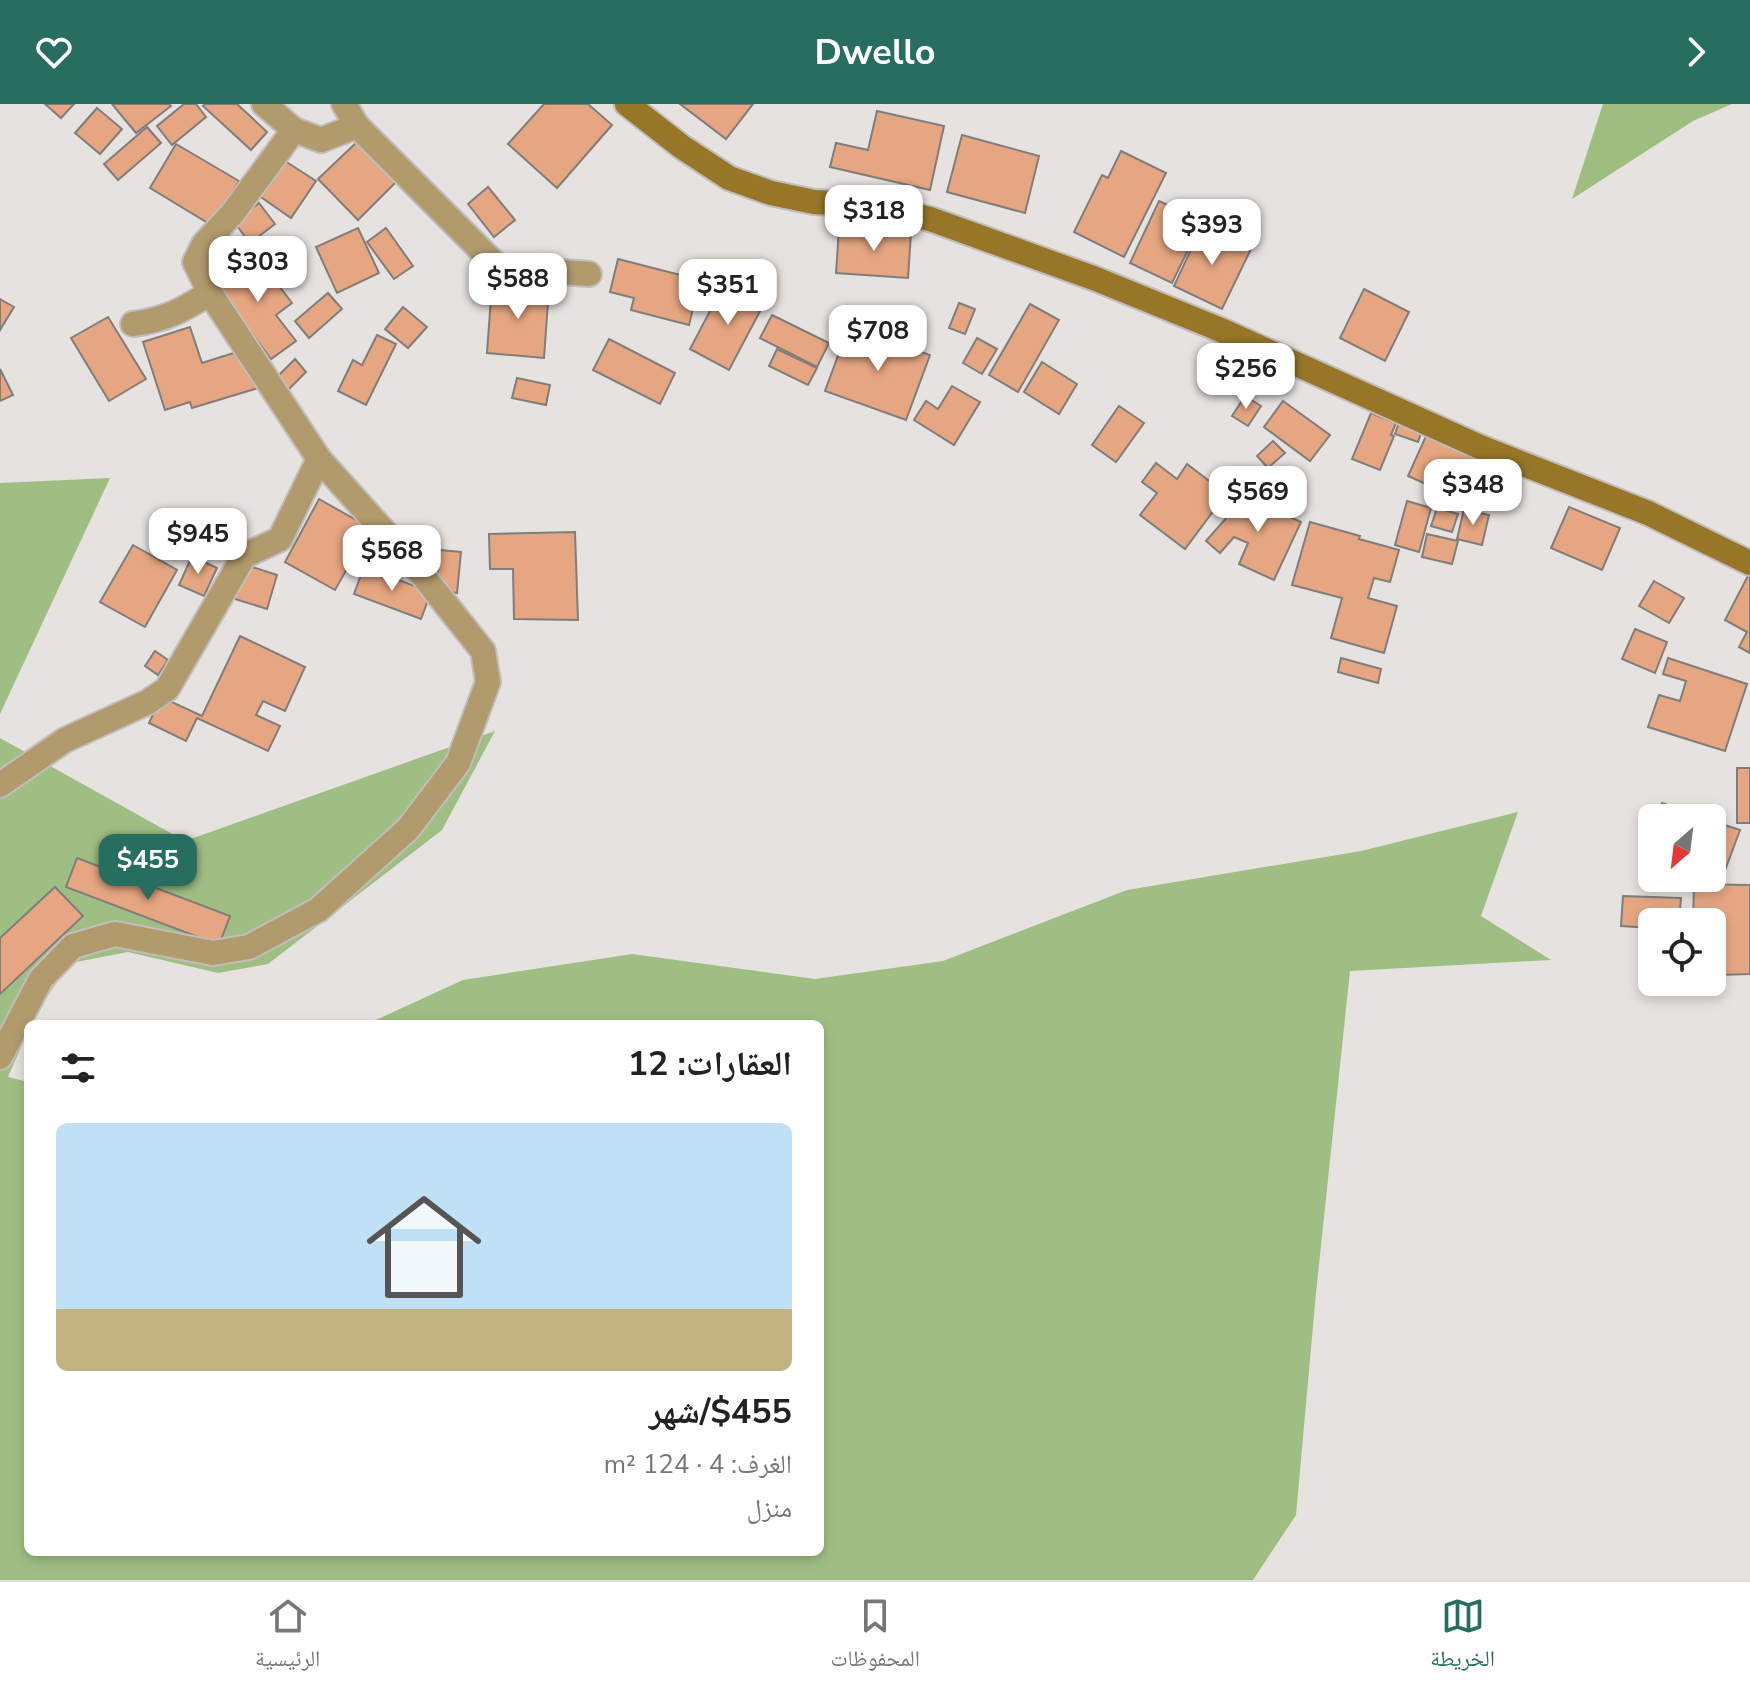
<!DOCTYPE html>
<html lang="ar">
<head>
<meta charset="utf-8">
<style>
  body { margin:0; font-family:"Nunito Sans","Noto Naskh Arabic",sans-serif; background:#f6f6f6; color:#222; direction:rtl; height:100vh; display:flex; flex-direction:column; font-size:30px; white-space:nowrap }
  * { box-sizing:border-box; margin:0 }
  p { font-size:26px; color:#767676 }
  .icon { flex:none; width:44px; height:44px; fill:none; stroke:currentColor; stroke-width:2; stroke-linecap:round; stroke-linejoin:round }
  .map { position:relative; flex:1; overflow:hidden; direction:ltr }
  .panel { position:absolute; left:24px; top:916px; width:800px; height:536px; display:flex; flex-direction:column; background:#fff; border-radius:12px; box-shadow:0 4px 12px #0003; direction:rtl }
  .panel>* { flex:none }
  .needle { width:52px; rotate:208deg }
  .tools { position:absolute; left:1638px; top:700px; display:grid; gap:16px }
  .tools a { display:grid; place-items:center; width:88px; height:88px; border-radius:12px; background:#fff; box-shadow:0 4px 12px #0003; font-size:40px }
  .price { position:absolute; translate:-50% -68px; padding:0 18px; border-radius:16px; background:#fff; color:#222; font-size:26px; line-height:52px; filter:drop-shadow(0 2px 4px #0008) }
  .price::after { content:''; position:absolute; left:50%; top:48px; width:24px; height:18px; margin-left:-12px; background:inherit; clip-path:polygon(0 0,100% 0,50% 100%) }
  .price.selected { background:#276d60; color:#fff }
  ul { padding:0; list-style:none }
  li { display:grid; align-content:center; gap:16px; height:424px; padding:0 32px }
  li+li { border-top:2px solid #e0e0e0 }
  li span { display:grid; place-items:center; height:248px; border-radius:12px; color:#555 }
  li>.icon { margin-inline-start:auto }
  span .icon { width:144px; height:144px; fill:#fffc; stroke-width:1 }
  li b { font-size:34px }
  h2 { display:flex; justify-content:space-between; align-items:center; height:96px; padding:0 32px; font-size:34px }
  header { display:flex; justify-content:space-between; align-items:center; height:104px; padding:0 32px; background:#276d60; color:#fff; font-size:36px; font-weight:700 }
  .tab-bar { display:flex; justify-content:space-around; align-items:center; height:112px; border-top:2px solid #e0e0e0; background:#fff; font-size:22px; color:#767676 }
  .tab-bar a { display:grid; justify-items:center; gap:4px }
  .tab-bar .selected { color:#276d60 }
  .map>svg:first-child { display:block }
  .green { fill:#9fbe84 }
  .forest { fill:#9ebe80 }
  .building { fill:#e6a681; stroke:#807d7b; stroke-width:2 }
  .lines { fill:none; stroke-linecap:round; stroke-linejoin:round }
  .street-casing { stroke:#c1bdbc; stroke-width:28 }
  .secondary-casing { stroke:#c1bdbc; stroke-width:28 }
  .street { stroke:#b19a6c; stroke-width:24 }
  .secondary { stroke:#977628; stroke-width:24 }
</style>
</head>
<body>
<header><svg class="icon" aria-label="forward" viewBox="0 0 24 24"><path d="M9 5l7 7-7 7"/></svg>Dwello<svg class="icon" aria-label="heart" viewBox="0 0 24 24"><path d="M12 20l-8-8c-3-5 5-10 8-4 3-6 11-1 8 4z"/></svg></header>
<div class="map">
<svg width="1750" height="1476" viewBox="0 0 1750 1476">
  <rect width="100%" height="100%" fill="#e6e2e0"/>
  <g class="green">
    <path d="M110 374 0 610V379Z"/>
    <path d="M495 627 442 726 268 860 218 869 128 848 71 859 39 903 31 920H28V927L8 973 28 978V1448H820V920H367L463 876 632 850 815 875 943 857 1127 786 1361 747 1518 708 1481 812 1551 856 1350 867 1316 1189 1296 1411 1253 1476H0V634L185 737Z"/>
  </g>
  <path class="forest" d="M1603 0H1732L1693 17 1572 95Z"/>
  <g class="building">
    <path d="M45 0H74L61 14Z"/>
    <path d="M112 0H169L171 2 136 29Z"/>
    <path d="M184 0H196L206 13 172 41 157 22Z"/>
    <path d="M205 0H237L267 28 251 46 203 2Z"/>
    <path d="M544 0H588L612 21 557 84 508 40Z"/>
    <path d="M680 0H753L726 35Z"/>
    <path d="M97 4 122 25 100 50 75 29Z"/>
    <path d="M877 7 944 22 930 86 830 63 836 39 868 46Z"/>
    <path d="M147 23 161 39 118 76 104 60Z"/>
    <path d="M962 31 1039 52 1025 109 947 88Z"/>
    <path d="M358 37 397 77 358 116 318 75Z"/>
    <path d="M176 40 239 77 213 122 150 84Z"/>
    <path d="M1121 47 1166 69 1124 153 1074 128 1102 71 1108 74Z"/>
    <path d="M282 55 316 77 291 114 258 91Z"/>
    <path d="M488 83 515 116 494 133 468 100Z"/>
    <path d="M1159 97 1202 117 1172 179 1130 159Z"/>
    <path d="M259 99 275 120 250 139 234 118Z"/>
    <path d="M1202 122 1251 145 1222 205 1174 182Z"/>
    <path d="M358 124 379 169 337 189 316 143Z"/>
    <path d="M386 124 413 162 394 175 367 138Z"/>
    <path d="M839 124 911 129 908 174 836 169Z"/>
    <path d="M254 149 292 199 276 211 296 237 271 255 214 179Z"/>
    <path d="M618 155 700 176 689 221 631 206 634 194 610 188Z"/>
    <path d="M492 180 549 184 544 254 487 249Z"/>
    <path d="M754 182 769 190 729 266 690 245 721 186 745 199Z"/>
    <path d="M1364 185 1409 208 1385 257 1340 234Z"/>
    <path d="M328 189 342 205 309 234 295 217Z"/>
    <path d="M0 195 14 203 0 226Z"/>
    <path d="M959 199 975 205 965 230 949 224Z"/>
    <path d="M1030 200 1059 216 1018 288 989 271Z"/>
    <path d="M403 203 427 223 408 244 385 225Z"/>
    <path d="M772 211 829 239 817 263 760 234Z"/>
    <path d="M108 213 146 275 109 297 71 234Z"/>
    <path d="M849 222 930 251 906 316 825 287Z"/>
    <path d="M190 223 202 259 246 245 258 284 192 304 190 298 165 306 143 238Z"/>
    <path d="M377 231 396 240 366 301 338 287 353 256 362 261Z"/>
    <path d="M977 234 997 245 982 270 963 259Z"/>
    <path d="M609 235 675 269 660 300 593 266Z"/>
    <path d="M777 245 817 264 808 281 769 262Z"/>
    <path d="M295 255 306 268 287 287 275 275Z"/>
    <path d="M1042 258 1077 280 1059 310 1024 288Z"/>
    <path d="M0 265 13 291 0 297Z"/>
    <path d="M517 274 550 281 546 301 512 294Z"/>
    <path d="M952 282 980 298 954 341 914 316 926 297 938 305Z"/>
    <path d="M1245 292 1261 302 1248 322 1232 312Z"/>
    <path d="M1283 297 1330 331 1310 357 1264 323Z"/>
    <path d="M1119 302 1144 319 1116 358 1092 341Z"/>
    <path d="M1371 309 1396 319 1391 331 1394 332 1380 366 1352 355Z"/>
    <path d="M1401 313 1424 321 1418 338 1395 330Z"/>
    <path d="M1426 332 1474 354 1466 371 1448 362 1437 385 1408 372Z"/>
    <path d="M1273 337 1285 349 1268 364 1257 352Z"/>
    <path d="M1156 359 1177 375 1187 360 1226 390 1185 445 1140 411 1157 389 1142 378Z"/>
    <path d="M1251 386 1256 388 1279 408 1301 418 1274 476 1239 460 1248 439 1234 433 1220 449 1206 437Z"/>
    <path d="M319 395 370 424 335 486 285 458Z"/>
    <path d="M1407 397 1431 404 1419 448 1395 441Z"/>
    <path d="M1569 403 1620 424 1602 466 1551 444Z"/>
    <path d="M1437 404 1458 410 1452 428 1431 422Z"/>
    <path d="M1464 405 1489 411 1482 441 1457 435Z"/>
    <path d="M1310 418 1360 432 1359 435 1399 446 1390 478 1374 474 1368 494 1397 502 1384 549 1331 534 1342 494 1292 481Z"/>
    <path d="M575 428 578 516 514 515 513 465H490L489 430Z"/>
    <path d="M1427 430 1458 437 1452 460 1422 453Z"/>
    <path d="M133 441 177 466 145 523 100 498Z"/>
    <path d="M440 446 461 448 457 489 436 486Z"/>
    <path d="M192 452 217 464 204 492 179 481Z"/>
    <path d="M243 460 277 471 267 505 232 494Z"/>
    <path d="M364 463 431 488 421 515 354 490Z"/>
    <path d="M1750 468V549L1739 543 1747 528 1725 516Z"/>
    <path d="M1654 477 1684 494 1669 519 1639 502Z"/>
    <path d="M1635 525 1667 538 1655 569 1622 555Z"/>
    <path d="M240 532 305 563 285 607 263 597 256 611 280 622 268 647 197 614 186 637 149 619 161 593 202 612Z"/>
    <path d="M155 547 168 556 158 571 145 562Z"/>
    <path d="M1341 554 1381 565 1378 579 1338 568Z"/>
    <path d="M1668 554 1747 580 1725 647 1648 623 1659 591 1680 597 1686 577 1663 570Z"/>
    <rect x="1737" y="664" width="13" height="55"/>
    <path d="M1662 699 1705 714H1657Z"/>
    <path d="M1712 717 1740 726 1724 769 1712 765Z"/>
    <path d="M77 754 230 812 219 841 66 783Z"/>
    <path d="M1694 780 1750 781V870L1720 871 1724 840 1712 838V818H1693Z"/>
    <path d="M55 783 83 812 0 890V834Z"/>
    <path d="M1623 792 1681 794 1679 818H1652V824L1621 822Z"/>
  </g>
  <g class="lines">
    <g class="street-casing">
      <g id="street">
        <path d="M264 0 294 26 321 36 357 22 344 0"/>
        <path d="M357 22 498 163 589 170"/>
        <path d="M133 220C165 216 183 206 210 189L195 158 204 140 232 110 294 26"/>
        <path d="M0 681 65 636 148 598 167 585 244 452 280 435 319 355"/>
        <path d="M0 953 41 875 73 842 115 830 213 849 249 843 318 806 408 725 458 659 488 578 483 547 416 463 319 355 210 189"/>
      </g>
    </g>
    <g class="secondary-casing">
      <path id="secondary" d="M627 0 682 43 729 74 771 89 814 98 871 101 930 115 1096 175 1221 226 1480 343 1648 409 1750 459"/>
    </g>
    <use href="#street" class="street"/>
    <use href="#secondary" class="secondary"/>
  </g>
</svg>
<div class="tools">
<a><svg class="needle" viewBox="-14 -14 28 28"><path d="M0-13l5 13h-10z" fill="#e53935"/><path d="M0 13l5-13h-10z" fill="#767676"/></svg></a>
<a><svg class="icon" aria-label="locate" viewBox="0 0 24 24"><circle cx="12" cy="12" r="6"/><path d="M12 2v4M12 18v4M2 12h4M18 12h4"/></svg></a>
</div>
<b class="price" style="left:874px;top:149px">$318</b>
<b class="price" style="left:1212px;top:163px">$393</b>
<b class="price" style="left:258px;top:200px">$303</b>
<b class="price" style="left:518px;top:217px">$588</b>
<b class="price" style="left:728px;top:223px">$351</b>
<b class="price" style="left:878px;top:269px">$708</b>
<b class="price" style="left:1246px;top:307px">$256</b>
<b class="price" style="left:1473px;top:423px">$348</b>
<b class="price" style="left:1258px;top:430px">$569</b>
<b class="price" style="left:198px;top:472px">$945</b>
<b class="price" style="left:392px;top:489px">$568</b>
<b class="price selected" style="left:148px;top:798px">$455</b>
<section class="panel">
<h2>العقارات: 12<svg class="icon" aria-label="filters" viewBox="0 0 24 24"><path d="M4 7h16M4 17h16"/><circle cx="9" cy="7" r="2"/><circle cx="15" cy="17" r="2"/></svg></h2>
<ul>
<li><span style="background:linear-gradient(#bfe0f5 75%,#c2b280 0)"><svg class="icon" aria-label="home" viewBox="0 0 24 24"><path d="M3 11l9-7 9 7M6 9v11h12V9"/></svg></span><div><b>$455/شهر</b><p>الغرف: 4 · 124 m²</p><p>منزل</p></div></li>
</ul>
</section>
</div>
<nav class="tab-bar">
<a class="selected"><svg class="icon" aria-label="map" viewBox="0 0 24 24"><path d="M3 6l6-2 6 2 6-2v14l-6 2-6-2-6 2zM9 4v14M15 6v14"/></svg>الخريطة</a>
<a><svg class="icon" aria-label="saved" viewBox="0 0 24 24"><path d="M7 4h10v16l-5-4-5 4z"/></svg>المحفوظات</a>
<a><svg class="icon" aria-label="home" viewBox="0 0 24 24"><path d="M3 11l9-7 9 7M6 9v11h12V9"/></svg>الرئيسية</a>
</nav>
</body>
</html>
